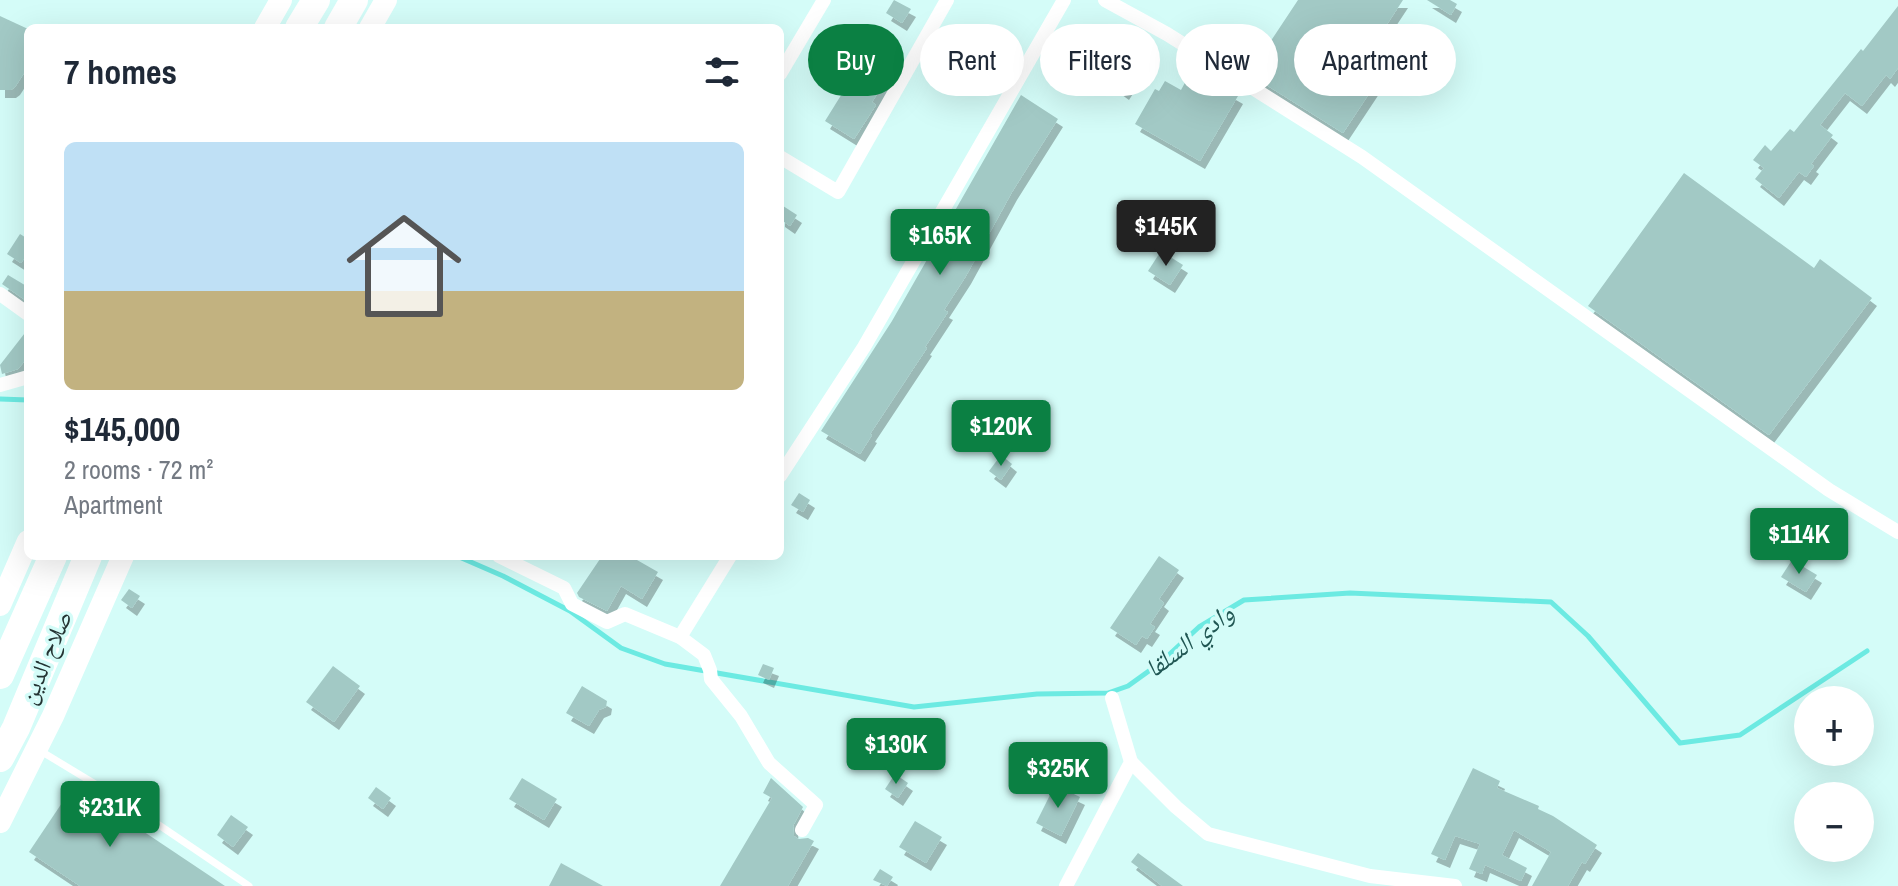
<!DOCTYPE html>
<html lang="en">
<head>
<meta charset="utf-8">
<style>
  body { margin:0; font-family:"Archivo Narrow","Noto Naskh Arabic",sans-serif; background:#f2f2f3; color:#1f2937; height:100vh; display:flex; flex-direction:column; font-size:30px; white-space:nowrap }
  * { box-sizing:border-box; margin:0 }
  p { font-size:26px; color:#747a83 }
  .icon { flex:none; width:44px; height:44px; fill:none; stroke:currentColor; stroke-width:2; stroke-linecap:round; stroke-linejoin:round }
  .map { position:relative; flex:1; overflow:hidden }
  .sheet { position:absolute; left:24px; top:24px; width:760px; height:536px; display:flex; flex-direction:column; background:#fff; border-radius:12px; box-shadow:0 8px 32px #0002 }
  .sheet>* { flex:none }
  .banner { position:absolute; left:808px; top:24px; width:760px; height:72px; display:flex; gap:16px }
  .controls { position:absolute; left:1794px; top:686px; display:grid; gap:16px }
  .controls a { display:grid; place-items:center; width:80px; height:80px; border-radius:50%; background:#fff; box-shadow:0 8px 32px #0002; font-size:40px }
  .price { position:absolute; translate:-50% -68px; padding:0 18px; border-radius:8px; background:#0b8043; color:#fff; font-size:26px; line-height:52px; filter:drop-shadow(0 2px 4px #0008) }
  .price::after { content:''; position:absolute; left:50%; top:48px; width:24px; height:18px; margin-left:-12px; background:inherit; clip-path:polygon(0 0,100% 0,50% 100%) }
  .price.active { background:#222; color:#fff }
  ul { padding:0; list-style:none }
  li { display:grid; align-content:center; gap:16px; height:424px; padding:0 40px }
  li span { display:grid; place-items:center; height:248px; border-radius:12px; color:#555 }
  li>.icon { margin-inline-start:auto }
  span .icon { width:144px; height:144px; fill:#fffc; stroke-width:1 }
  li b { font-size:34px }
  h2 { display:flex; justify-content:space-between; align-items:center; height:96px; padding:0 40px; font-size:34px }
  .pill { padding:0 28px; border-radius:36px; background:#fff; box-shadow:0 8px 32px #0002; font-size:28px; line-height:72px }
  .pill.active { background:#0b8043; color:#fff }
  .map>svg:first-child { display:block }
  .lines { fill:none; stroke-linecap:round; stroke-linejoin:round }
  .stream { stroke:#6ceae2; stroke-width:5 }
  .building { fill:#a2c9c5; filter:url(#shadow) }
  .lane { stroke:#fff; stroke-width:7 }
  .street { stroke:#fff; stroke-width:14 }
  .secondary { stroke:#fff; stroke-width:22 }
  .highway { stroke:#fff; stroke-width:28 }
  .labels { text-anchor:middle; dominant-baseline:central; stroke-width:7; stroke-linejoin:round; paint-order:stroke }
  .street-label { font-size:24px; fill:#233332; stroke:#d4fcf8 }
  .water-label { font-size:26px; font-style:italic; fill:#205653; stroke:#d4fcf8 }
</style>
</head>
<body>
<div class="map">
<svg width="1898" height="886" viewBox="0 0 1898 886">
  <defs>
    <filter id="shadow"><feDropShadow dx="5" dy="8" stdDeviation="0" flood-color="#0004"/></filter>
  </defs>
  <rect width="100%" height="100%" fill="#d4fcf8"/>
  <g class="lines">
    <g class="stream">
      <path d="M0 399 28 400"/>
      <path d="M457 556 503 576 570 611 621 648 665 664 914 707 1037 694 1108 693 1128 686 1160 663 1199 627 1244 600 1350 593 1551 602 1588 636 1680 743 1740 735 1867 651"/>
    </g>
  </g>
  <g class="building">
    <path d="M894 0 911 9 902 23 886 13Z"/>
    <path d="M1298 0H1403L1368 53 1388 65 1343 133 1249 74Z"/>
    <path d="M1427 0H1450L1457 4 1451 15Z"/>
    <path d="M1898 6V68L1890 79 1886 75 1862 106 1845 93 1820 125 1833 135 1811 164 1814 166 1806 177 1799 172 1779 198 1755 179 1764 168 1753 160 1765 145 1771 151 1790 129 1794 132 1861 49 1863 51Z"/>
    <path d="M0 16 28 29V67L15 87 11 90H0Z"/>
    <path d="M863 60 888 77 872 102 876 105 854 139 825 121Z"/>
    <path d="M1192 70 1238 96 1200 161 1135 124 1155 89 1159 91 1165 81 1181 90Z"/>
    <path d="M1121 74 1131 81 1124 92 1113 84Z"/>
    <path d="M1021 95 1058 119 1012 192 966 276 944 310 948 312 925 347 927 348 870 434 872 435 860 454 821 431 892 321Z"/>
    <path d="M1684 173 1814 268 1820 259 1872 298 1769 435 1588 306Z"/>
    <path d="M780 204 797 215 790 226 780 219Z"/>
    <path d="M20 234 28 239V253L21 263 7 254Z"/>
    <path d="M1161 251 1183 265 1170 285 1148 271Z"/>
    <path d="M8 275 28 287V302L2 284Z"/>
    <path d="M28 329V357L18 369 2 374 0 365Z"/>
    <path d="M1001 455 1012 464 1001 480 989 471Z"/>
    <path d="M799 493 810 500 803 512 791 505Z"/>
    <path d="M602 556H630L658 572 642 599 621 586 607 611 579 597 577 593Z"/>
    <path d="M1159 556 1179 570 1159 599 1164 603 1150 624 1155 627 1147 639 1142 636 1136 645 1110 628Z"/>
    <path d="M1792 560 1817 575 1806 592 1781 577Z"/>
    <path d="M129 589 140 596 132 608 121 600Z"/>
    <path d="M763 664 774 668 769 680 758 675Z"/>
    <path d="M333 666 360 686 334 722 306 702Z"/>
    <path d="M582 686 607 701 606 707 599 710 589 726 566 713Z"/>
    <path d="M1473 768 1500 781 1497 788 1539 806 1538 809 1553 816 1597 845 1585 864 1582 862 1568 886H1532L1551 852 1514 830 1502 855 1527 868 1521 881 1485 865 1482 874 1469 869 1480 844 1455 836 1445 860 1431 854Z"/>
    <path d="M895 774 908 783 898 798 885 789Z"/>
    <path d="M522 778 557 799 544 820 509 799Z"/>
    <path d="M771 778 803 807 793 826 794 836 798 839 808 838 814 841 788 886H720L772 798 763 793Z"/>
    <path d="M74 785 225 886H80L29 852Z"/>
    <path d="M1055 785 1080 797 1061 836 1036 823Z"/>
    <path d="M376 787 391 798 383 809 368 798Z"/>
    <path d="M231 815 248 827 233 847 217 835Z"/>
    <path d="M915 821 942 837 926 863 899 847Z"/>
    <path d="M1138 853 1183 886H1162L1152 878 1131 862Z"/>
    <path d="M561 863 603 886H549Z"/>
    <path d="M880 869 893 877 887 886 873 880Z"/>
  </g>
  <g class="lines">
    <path class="lane" d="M39 750 125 802 249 886"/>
    <g class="street">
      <path d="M1105 0 1167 34 1362 157 1829 490 1898 532"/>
      <path d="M780 74 824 0"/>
      <path d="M780 157 838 192 947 0"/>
      <path d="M0 294 28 314"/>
      <path d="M0 385 28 377"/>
      <path d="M780 476 864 347 1064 0"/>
      <path d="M499 556 564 588 572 604 607 622 625 614 680 637 704 655 710 670 711 679 741 716 769 763 816 805 802 830"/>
      <path d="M680 637 730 556"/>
      <path d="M1131 762 1176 807 1208 834 1370 876 1455 886"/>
      <path d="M1066 886 1131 762 1112 698"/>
    </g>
    <g class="secondary">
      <path d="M265 28 281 0"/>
      <path d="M370 28 386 0"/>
      <path d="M0 605 28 541"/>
      <path d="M0 822 53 716 123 556"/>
    </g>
    <g class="highway">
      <path d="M299 28 316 0"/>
      <path d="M338 28 354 0"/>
      <path d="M0 675 53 556"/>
      <path d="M0 758 16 728 88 556"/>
    </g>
  </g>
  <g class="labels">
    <g class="street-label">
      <text transform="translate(45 657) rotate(-67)">صلاح الدين</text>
    </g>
    <g class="water-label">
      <text transform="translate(1189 640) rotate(-37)">وادي السلقا</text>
    </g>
  </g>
</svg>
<div class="controls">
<a>+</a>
<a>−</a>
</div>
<b class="price active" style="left:1166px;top:268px">$145K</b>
<b class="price" style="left:940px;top:277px">$165K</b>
<b class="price" style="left:1001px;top:468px">$120K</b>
<b class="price" style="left:1799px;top:576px">$114K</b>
<b class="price" style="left:896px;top:786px">$130K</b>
<b class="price" style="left:1058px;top:810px">$325K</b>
<b class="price" style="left:110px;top:849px">$231K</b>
<div class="banner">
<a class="pill active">Buy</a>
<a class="pill">Rent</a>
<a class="pill">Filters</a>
<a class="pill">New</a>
<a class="pill">Apartment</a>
</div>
<section class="sheet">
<h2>7 homes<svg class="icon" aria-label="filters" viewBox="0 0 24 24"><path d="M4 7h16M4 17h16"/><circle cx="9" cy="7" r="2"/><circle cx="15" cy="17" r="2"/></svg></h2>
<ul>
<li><span style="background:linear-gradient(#bfe0f5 60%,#c2b280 0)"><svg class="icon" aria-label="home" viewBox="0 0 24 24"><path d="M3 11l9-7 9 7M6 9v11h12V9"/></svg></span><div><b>$145,000</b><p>2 rooms · 72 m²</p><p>Apartment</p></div></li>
</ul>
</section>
</div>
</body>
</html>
